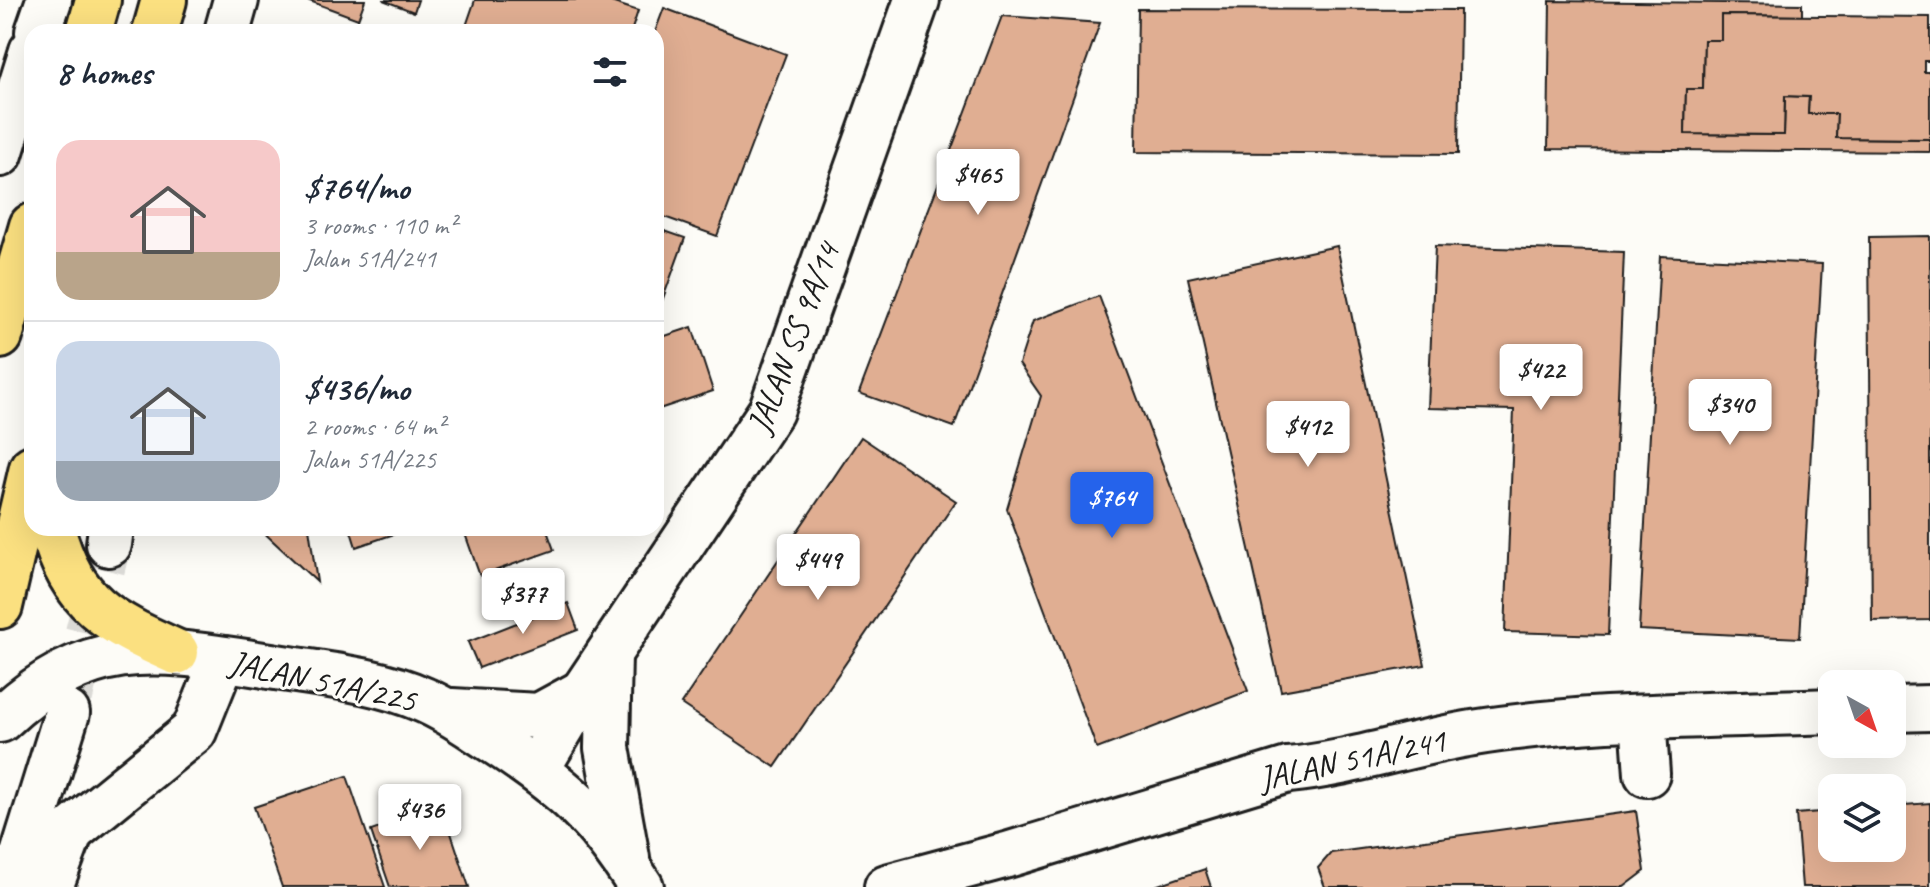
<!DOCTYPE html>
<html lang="en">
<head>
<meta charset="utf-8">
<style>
  body { margin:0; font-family:Caveat,sans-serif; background:#f6f6f7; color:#1f2937; height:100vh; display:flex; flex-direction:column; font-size:30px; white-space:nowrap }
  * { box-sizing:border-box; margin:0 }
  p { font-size:26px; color:#747a83 }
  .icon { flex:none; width:44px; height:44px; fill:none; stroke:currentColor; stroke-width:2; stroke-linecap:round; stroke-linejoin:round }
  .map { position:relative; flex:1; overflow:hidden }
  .side { position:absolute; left:24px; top:24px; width:640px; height:512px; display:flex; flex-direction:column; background:#fff; border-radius:24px; box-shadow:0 8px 32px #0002 }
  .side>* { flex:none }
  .needle { width:52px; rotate:140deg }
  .buttons { position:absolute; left:1818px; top:670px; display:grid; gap:16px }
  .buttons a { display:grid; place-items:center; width:88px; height:88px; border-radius:16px; background:#fff; box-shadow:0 8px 32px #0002; font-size:40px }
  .price { position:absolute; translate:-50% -68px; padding:0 18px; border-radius:8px; background:#fff; color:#222; font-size:26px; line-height:52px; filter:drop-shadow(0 2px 4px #0008) }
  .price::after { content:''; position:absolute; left:50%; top:48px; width:24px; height:18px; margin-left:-12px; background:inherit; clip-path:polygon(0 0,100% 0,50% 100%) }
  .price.active { background:#2563eb; color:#fff }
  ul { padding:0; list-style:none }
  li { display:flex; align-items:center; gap:24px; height:200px; padding:0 32px }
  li+li { border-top:2px solid #e0e1e3 }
  li span { display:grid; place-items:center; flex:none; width:224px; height:160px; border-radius:24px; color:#555 }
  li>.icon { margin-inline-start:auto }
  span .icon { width:96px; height:96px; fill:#fffc; stroke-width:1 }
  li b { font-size:34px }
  h2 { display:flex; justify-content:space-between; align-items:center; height:96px; padding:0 32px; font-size:34px }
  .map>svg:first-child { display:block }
  .building { fill:#e0ae92; stroke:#1c1c1c; stroke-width:2 }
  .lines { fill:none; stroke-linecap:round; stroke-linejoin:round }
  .minor-tunnel { stroke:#dbdad6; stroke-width:44; stroke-dasharray:44 22; stroke-linecap:butt }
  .minor-casing { stroke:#1c1c1c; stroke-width:50 }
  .highway-casing { stroke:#1c1c1c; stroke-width:50 }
  .minor { stroke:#fdfcf7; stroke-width:44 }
  .highway { stroke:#fbe080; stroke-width:44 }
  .labels { text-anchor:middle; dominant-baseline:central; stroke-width:6; stroke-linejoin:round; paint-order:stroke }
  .street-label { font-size:34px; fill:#1c1c1c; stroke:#fdfcf7 }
</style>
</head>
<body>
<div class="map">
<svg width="1930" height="887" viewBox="0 0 1930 887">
  <rect width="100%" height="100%" fill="#fdfcf7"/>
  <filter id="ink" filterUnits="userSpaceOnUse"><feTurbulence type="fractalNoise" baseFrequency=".0125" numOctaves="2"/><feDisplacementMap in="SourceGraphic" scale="16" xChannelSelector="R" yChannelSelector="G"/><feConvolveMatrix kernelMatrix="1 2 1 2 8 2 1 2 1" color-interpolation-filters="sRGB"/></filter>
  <g filter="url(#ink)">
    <g class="building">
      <path d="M307 0H365L358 19Z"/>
      <path d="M383 0H418L414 12Z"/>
      <path d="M475 0H605L638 11 631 32H464Z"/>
      <path d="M1550 1 1802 4V16L1721 15V40H1704L1703 89H1686L1685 134 1784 135 1785 96 1809 97 1808 114H1837L1836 138 1930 139V152L1548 149Z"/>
      <path d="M664 8 786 54 717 236 656 214 655 32Z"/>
      <path d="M1138 9 1460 10 1458 154 1136 152Z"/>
      <path d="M1721 15 1930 17V61H1924V72H1930V139L1836 138 1837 114H1808L1809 97 1785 96 1784 135 1685 134 1686 89H1703L1704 40H1721Z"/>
      <path d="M1002 16 1100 23 954 427 859 393Z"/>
      <path d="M656 228 685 238 658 312 656 311Z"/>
      <path d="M1930 236V620L1872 621 1869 237Z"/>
      <path d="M1337 246 1425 665 1281 691 1188 278Z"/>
      <path d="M1435 246 1624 252 1608 635 1505 632 1514 410 1428 408Z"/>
      <path d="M1660 256 1822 264 1800 638 1639 630Z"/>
      <path d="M1099 296 1248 691 1097 749 1007 509 1041 396 1019 364 1033 321Z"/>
      <path d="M692 327 713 391 656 410V339Z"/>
      <path d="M861 437 956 501 775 767 681 704Z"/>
      <path d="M259 528H309L317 582Z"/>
      <path d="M350 528H412L356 547Z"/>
      <path d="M463 528H546L554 550 480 576Z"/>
      <path d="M568 603 578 630 479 668 468 642Z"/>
      <path d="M347 776 385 887H282L254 807Z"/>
      <path d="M1930 803V887H1802L1796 814 1832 811V848H1892V806Z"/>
      <path d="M442 806 469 887H390L371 831Z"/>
      <path d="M1636 811 1645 871 1624 887H1325L1318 868 1331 853Z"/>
      <path d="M1205 869 1211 887H1152Z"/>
    </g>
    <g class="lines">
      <path class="minor-tunnel" d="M71 697 109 544"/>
      <g class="minor-casing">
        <g id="minor">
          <path d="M38 32 49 0"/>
          <path d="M227 32 236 0"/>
          <path d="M0 154 32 51"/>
          <path d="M109 544 111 528"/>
          <path d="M609 654 607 748 627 858"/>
          <path d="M1892 709 1930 708"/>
          <path d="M452 711 539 716 583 692"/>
          <path d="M1643 718 1647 774"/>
          <path d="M0 720C89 636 151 647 264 665 317 674 375 678 424 700 448 710 470 726 492 740 564 787 595 814 641 887"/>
          <path d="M537 769 583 692 771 411 917 0"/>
          <path d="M13 887 67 713"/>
          <path d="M50 887 71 831 194 731 223 659"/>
          <path d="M887 887 1007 855 1288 770C1351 764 1411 743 1473 733 1591 714 1713 716 1832 711"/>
        </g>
      </g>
      <g class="highway-casing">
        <g id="highway">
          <path d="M89 32 98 0"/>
          <path d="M155 32 164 0"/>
          <path d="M0 336 32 226"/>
          <path d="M52 528C72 604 109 622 176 652"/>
          <path d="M0 606 32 468"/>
        </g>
      </g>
      <use href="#minor" class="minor"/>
      <use href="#highway" class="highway"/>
    </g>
  </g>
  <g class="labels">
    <g class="street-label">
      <text transform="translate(793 338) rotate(-69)">JALAN SS 9A/14</text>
      <text transform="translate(323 681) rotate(12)">JALAN 51A/225</text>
      <text transform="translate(1352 759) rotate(-12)">JALAN 51A/241</text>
    </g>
  </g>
</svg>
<div class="buttons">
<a><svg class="needle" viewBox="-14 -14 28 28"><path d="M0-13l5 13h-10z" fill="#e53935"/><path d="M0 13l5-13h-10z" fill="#747a83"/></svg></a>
<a><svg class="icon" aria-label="layers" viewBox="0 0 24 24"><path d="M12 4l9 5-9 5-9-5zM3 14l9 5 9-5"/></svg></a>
</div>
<b class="price" style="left:978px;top:217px">$465</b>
<b class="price" style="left:1541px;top:412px">$422</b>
<b class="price" style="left:1730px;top:447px">$340</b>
<b class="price" style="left:1308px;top:469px">$412</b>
<b class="price active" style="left:1112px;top:540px">$764</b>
<b class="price" style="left:818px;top:602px">$449</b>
<b class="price" style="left:523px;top:636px">$377</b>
<b class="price" style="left:420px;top:852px">$436</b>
<section class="side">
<h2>8 homes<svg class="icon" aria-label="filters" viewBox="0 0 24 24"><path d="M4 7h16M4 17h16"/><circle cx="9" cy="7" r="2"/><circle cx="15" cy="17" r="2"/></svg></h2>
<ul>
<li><span style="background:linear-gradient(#f6c9c9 70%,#b9a48a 0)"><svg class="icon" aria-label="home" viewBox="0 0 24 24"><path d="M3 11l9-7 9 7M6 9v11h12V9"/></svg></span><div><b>$764/mo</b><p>3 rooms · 110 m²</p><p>Jalan 51A/241</p></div></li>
<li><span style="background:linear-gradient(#c9d6e8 75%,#9aa5b1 0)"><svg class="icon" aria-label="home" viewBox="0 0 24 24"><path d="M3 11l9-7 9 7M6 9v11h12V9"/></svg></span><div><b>$436/mo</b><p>2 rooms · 64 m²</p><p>Jalan 51A/225</p></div></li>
</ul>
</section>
</div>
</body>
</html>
